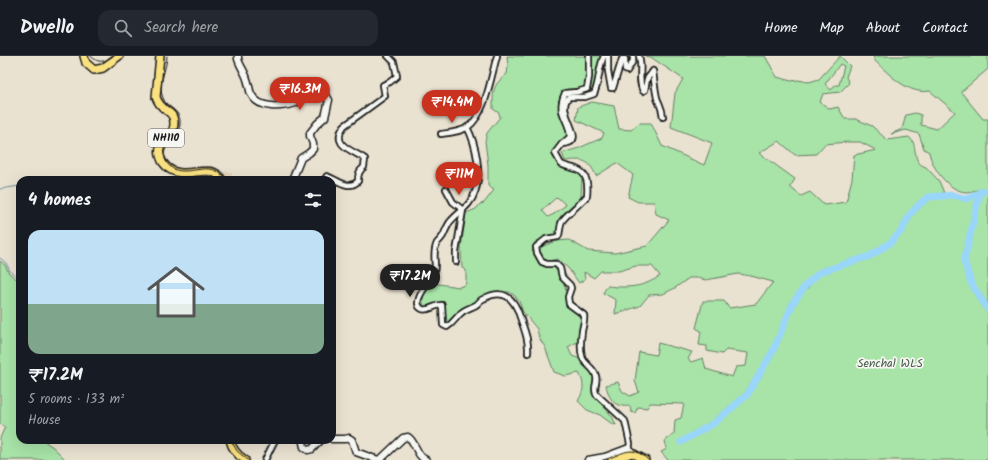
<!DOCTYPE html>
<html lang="en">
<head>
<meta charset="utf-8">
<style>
  body { margin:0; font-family:Kalam,sans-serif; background:#242831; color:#f1f3f6; height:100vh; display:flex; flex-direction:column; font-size:15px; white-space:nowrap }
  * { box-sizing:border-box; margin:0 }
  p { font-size:13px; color:#9ea1a6 }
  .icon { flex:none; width:22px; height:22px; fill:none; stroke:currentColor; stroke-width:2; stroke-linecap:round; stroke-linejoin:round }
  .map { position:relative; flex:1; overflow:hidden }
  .details { position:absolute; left:16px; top:120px; width:320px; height:268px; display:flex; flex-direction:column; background:#171b24; border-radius:12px; box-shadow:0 4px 16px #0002 }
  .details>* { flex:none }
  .price { position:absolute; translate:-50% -34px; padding:0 9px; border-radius:14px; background:#c8321e; color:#fff; font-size:13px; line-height:26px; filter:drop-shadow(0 1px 2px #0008) }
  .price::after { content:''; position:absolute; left:50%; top:24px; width:12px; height:9px; margin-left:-6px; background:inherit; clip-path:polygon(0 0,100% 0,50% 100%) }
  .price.on { background:#222; color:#fff }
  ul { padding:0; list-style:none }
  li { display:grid; align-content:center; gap:8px; height:212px; padding:0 12px }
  li span { display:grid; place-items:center; height:124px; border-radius:12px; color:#555 }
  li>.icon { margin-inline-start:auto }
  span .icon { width:72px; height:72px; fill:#fffc; stroke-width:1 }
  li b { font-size:17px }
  h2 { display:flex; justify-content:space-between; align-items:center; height:48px; padding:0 12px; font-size:17px }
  header { display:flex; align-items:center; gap:24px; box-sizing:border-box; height:56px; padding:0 20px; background:#171b24; border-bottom:1px solid #363941 }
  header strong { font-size:19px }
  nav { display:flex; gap:22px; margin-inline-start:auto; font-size:14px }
  .search { width:280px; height:36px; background:#242831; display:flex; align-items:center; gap:10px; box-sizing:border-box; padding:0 14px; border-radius:12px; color:#9ea1a6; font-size:15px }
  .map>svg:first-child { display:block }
  .built { fill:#e2d4ba }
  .green { fill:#a8e3a8; stroke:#628062; fill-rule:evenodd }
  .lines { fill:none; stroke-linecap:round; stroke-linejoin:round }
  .stream { stroke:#678ca1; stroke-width:1 }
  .river { stroke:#99d6fa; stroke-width:7 }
  .minor-casing { stroke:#1c1c1c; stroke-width:8 }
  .secondary-casing { stroke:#1c1c1c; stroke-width:9 }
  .trunk-casing { stroke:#1c1c1c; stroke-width:10 }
  .minor { stroke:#f6f6f2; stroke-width:4.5 }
  .secondary { stroke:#f6f6f2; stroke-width:6 }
  .trunk { stroke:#fae180; stroke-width:7 }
  .rail { stroke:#1c1c1c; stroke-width:1 }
  .labels { text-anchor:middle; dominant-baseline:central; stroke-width:3.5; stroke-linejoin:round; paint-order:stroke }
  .shield { fill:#f6f6f2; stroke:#5d5d5c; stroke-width:1 }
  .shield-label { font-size:11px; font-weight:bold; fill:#1c1c1c }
  .park-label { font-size:12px; fill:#465846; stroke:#f6f6f2 }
</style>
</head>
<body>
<header>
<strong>Dwello</strong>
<div class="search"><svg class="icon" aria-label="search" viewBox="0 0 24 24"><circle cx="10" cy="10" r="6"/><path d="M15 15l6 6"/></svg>Search here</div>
<nav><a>Home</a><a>Map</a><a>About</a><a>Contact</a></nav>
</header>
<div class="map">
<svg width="988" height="404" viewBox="0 0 988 404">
  <rect width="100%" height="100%" fill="#eae2d1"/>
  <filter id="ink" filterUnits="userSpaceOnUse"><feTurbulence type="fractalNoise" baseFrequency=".025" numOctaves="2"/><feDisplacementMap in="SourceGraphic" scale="8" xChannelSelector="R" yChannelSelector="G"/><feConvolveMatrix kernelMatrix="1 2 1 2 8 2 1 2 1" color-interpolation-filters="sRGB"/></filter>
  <g filter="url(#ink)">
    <path class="built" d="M224 116H232V124H225L223 118Z"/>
    <g class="green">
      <path d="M507 0H587L588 20 585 31 576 33H567C550 45 564 62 568 77 565 83 559 86 556 91 551 99 556 109 565 112 570 114 575 114 580 116L582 120 581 142 558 165 557 175 555 179H550L535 186 532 195C538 204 540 211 552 208 555 212 564 226 565 230 567 235 565 243 567 248 571 257 583 255 583 267 583 273 579 279 579 285L568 291 572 300 581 303 593 317 595 322 594 340 612 360 616 369 612 368 600 359 587 354 578 345C584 335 585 328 579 317L565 320 554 316 545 291 539 282 537 273 523 256 519 245 514 239 509 236H496L481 241 475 248 466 250 458 256 453 266 447 270 444 268 443 257 445 254V250L439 247 425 251C419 243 426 234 432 227L459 231 465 229 466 226V214L462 212 461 192 466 157 476 153 480 148 484 147 494 134 488 130V109L485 85 487 77 500 61 499 57 493 53C493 34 492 30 507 18L508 10ZM557 141 566 149 554 158 548 161 542 154Z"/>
      <path d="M590 0H602C601 3 599 6 598 9 598 19 599 33 589 39L566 42 570 82 562 55 566 38 587 34Z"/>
      <path d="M646 0H765L777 21 791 25 798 24 809 26 819 23 840 0 850 10 846 21 849 27 840 36 823 38 820 46 830 53 838 51 845 63H856L872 70 887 84 909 81C910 82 912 84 913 86 917 96 913 107 926 111L939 125 944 137 927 141 921 143 909 157 901 172 885 188 870 198 819 214 804 229 791 246 771 295 745 337 712 365 680 385 679 387 681 388 715 368 748 340 775 296 794 247 821 217 871 201 891 187 903 175 912 158 924 146 930 143 952 140 967 144 978 138 988 136V404H668L661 396 667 393 665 385 674 378 675 364 681 362 684 348 650 347 647 352 638 351 635 357 631 356 630 350C614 352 609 343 606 329L618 326 622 335 630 340 639 336 635 325 639 296 656 299 658 287 692 296 688 303 691 306 703 302 706 313 732 321 736 311 746 310 748 297 726 294 722 298 707 295V290L699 289 701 275 696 272 703 245H724L729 252 756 248 773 226 751 220 738 218 706 224 698 222H689L675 232 663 238 649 239 640 250 615 258 616 244 603 237 607 230C627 232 642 232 660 220L652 210H636L619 215H601L594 222 584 216 585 223 579 227 568 212 557 203 544 206 538 197 540 191 557 185 569 184 588 195 615 197 647 190 669 164 656 158 654 146H638L628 141 633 119 617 107 596 120C589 103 582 103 565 105L562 97 579 92 602 82 604 77 576 64 578 51 592 46 614 50 619 73 631 74 639 67H651L662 90 704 109 712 87 671 71 675 37 683 23 652 2ZM840 8 844 10 839 29H835L831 34 825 28ZM779 85 795 99 816 98 825 88 848 86H860L876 94 854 99 852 123 846 146 824 149 810 136 801 140 790 131 795 123 759 97Z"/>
      <path d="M873 0H988V13L961 36 983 63H988V132C981 132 973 136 966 136 948 135 932 112 929 96L924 93 919 78 906 74 891 78 902 73 906 59 915 57 921 59V69L937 73 955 56 930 35C908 39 890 19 875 5Z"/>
      <path d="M0 205 5 209 9 217 20 226V384H43L54 392 66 404H0V382L5 371 0 368Z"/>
    </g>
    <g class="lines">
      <g class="stream">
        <path d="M0 133 20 130"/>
        <path d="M0 202 6 207 10 215 20 223"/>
      </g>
      <g class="river">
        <path d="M980 136 964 205 971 227 988 254"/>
        <path d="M681 386 714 367 747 339 773 295 793 247 805 230 820 216 870 200 890 187 902 174 910 158 923 145 929 141 953 139 967 143 980 136 988 134"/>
      </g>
      <g class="minor-casing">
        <g id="minor">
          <path d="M604 0C598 12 600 25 594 38L585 41H569C553 56 592 87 562 88L555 97 561 108C566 111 571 111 576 113 588 117 588 129 587 140 581 147 566 159 562 165 559 171 561 176 558 181L546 183 536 191 537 197 542 206 547 208H556L560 212 562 221 570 229 571 232 568 241 569 248 584 259C585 265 583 269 582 275 581 282 580 293 582 300 583 308 594 311 596 320 598 326 593 331 596 338L625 365 630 388 629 392"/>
          <path d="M606 0H608V15L611 32H613L622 3H625V14L627 15 633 5V0"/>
          <path d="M639 0C643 12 637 25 643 35L645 34 647 23 653 15C654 24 655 33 657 42 660 50 662 51 663 61"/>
          <path d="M467 71C476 88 482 117 475 136 471 150 458 156 450 166 447 170 445 176 443 180 441 183 439 185 437 187 431 199 438 208 433 219 429 227 410 247 422 253 428 256 436 248 442 249L443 269 447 271C453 267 455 263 460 258 464 253 471 252 476 249 479 247 480 244 483 243 503 232 514 241 520 261 524 273 529 284 528 297"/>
          <path d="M441 78C450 77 461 76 468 71 486 58 491 20 497 0"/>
          <path d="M562 88 570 81C570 62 555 59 565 37L577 36 587 33 589 21V0"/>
          <path d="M324 124 327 120C337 124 349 135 358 125 358 118 359 115 364 111L365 103C353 94 330 90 344 70L385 40 383 29 390 26 397 20 394 6 388 0"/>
          <path d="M446 133 453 146 463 154 456 196V206"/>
          <path d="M265 404 275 384"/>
        </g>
      </g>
      <g class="secondary-casing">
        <g id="secondary">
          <path d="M238 0V3C240 10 245 16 247 23 249 28 249 33 251 38 259 54 282 51 296 47L306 36 315 41H327L329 44 325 61 317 68 310 77V80L313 88V93L309 97 301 102 292 124"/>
          <path d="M332 383H345L349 382 352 384 356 396 378 404 382 402 403 382 408 381C416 386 416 400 426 404"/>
          <path d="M305 384 303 387 304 391 308 394 312 393 321 384"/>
          <path d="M588 404 605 401 629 392 632 397"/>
        </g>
      </g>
      <g class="trunk-casing">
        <g id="trunk">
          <path d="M84 0 86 7 94 14 103 12 119 0"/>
          <path d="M160 0 156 41C161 57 174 53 174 67 175 83 152 85 162 105 163 107 166 110 168 112 186 126 211 104 222 124"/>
          <path d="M230 384C232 393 237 399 245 404"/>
          <path d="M612 404 632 397 645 404"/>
        </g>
      </g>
      <use href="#minor" class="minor"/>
      <use href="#secondary" class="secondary"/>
      <use href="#trunk" class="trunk"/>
      <g class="rail">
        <path d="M91 0C98 8 105 6 113 0"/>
        <path d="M167 0C167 13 157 29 163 42 167 53 182 53 180 69 178 83 157 91 167 107 181 128 214 98 224 124"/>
        <path d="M231 384 237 395 248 404"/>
        <path d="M603 404C621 400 631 386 648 404"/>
      </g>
    </g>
  </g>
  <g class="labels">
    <rect class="shield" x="148" y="73" width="36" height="18" rx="3"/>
    <g class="shield-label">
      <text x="166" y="82">NH110</text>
    </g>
    <g class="park-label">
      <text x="890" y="307">Senchal WLS</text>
    </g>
  </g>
</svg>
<b class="price" style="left:300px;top:55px">₹16.3M</b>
<b class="price" style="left:452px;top:68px">₹14.4M</b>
<b class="price" style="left:459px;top:140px">₹11M</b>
<b class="price on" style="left:410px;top:242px">₹17.2M</b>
<section class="details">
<h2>4 homes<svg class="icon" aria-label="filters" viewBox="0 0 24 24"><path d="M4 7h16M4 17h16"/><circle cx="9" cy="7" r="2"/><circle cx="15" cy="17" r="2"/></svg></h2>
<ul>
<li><span style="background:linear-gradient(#bfe0f5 60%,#7fa58c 0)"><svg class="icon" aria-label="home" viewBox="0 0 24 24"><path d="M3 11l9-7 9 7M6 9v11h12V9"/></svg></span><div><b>₹17.2M</b><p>5 rooms · 133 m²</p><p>House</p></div></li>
</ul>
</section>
</div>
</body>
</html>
